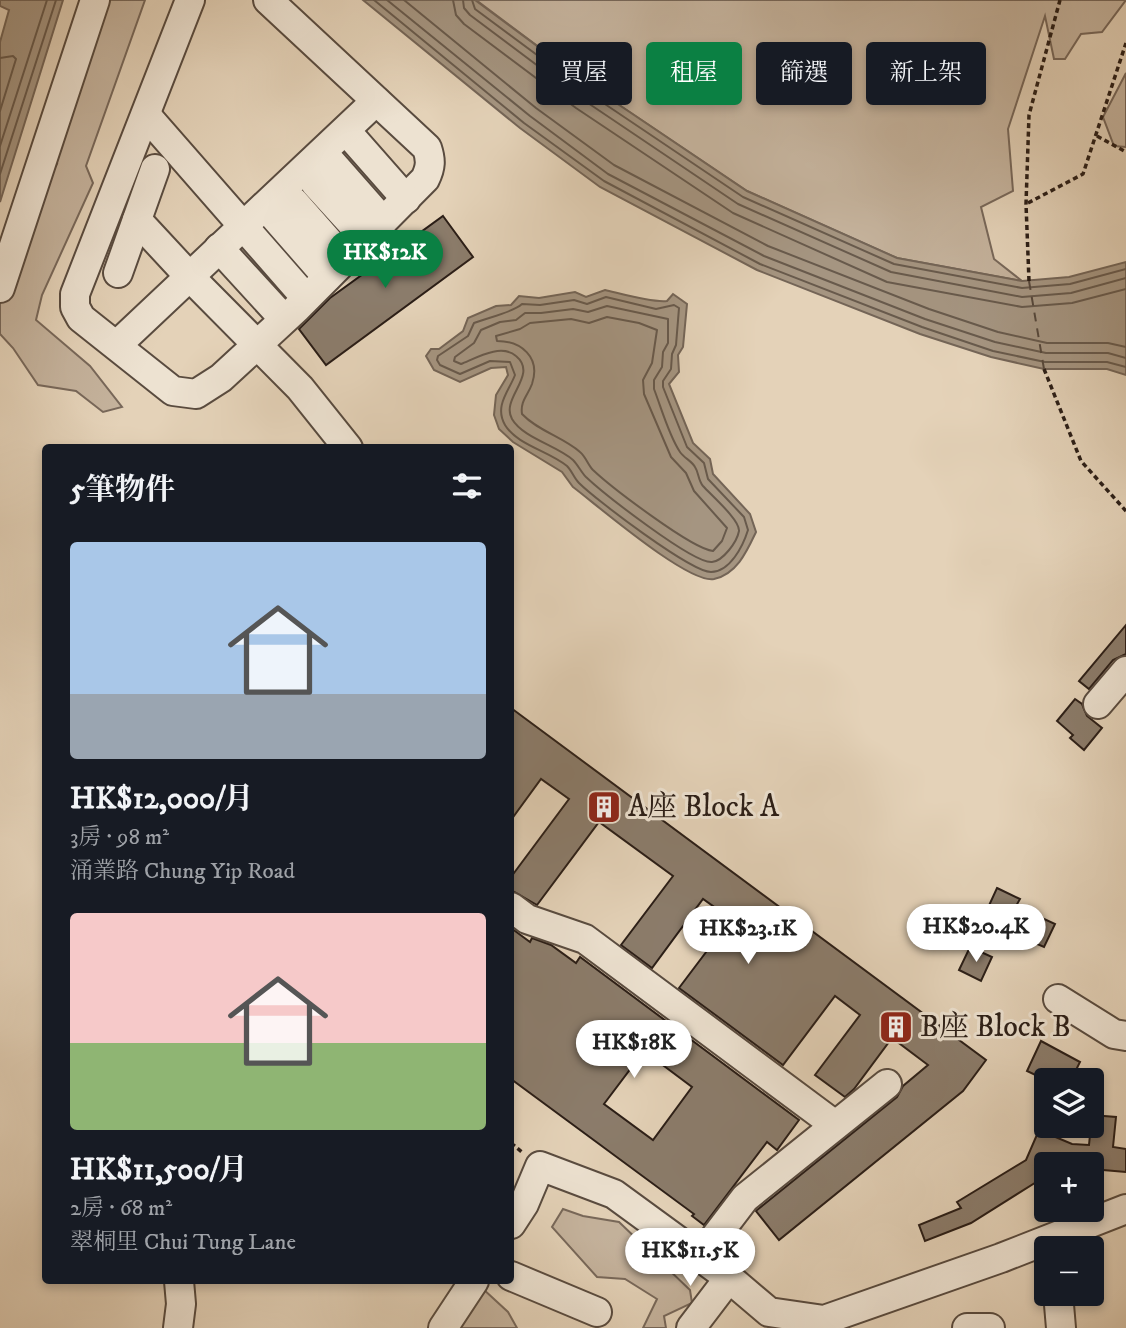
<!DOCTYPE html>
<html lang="zh-TW">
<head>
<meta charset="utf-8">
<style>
  body { margin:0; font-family:"IM FELL DW Pica","Noto Serif TC",serif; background:#20242c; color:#f1f3f6; height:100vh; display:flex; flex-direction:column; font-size:26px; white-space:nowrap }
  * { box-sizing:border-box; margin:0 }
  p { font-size:23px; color:#9ea1a6 }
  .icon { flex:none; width:38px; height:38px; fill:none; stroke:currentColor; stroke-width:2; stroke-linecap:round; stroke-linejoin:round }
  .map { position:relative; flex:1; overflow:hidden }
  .sheet { position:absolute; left:42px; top:444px; width:472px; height:840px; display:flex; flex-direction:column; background:#171b24; border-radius:7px; box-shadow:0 4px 10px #0003 }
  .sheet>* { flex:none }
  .guide { position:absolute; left:536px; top:42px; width:485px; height:63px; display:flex; gap:14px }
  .tools { position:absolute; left:1034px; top:1068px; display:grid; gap:14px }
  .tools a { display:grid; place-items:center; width:70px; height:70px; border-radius:7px; background:#171b24; box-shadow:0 4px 10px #0003; font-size:35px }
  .price { position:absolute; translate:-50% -60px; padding:0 16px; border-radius:24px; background:#fff; color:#222; font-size:23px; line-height:46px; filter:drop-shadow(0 2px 4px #0008) }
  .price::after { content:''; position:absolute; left:50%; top:42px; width:21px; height:16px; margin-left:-10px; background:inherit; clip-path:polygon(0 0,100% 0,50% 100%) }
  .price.current { background:#0b8043; color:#fff }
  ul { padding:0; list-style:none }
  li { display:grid; align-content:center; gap:14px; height:371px; padding:0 28px }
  li span { display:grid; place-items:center; height:217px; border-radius:7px; color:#555 }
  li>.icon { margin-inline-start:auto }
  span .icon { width:126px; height:126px; fill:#fffc; stroke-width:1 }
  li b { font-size:30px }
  h2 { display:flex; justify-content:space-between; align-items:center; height:84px; padding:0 28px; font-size:30px }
  .pill { padding:0 24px; border-radius:7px; background:#171b24; box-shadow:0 4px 10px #0003; font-size:24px; line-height:63px }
  .pill.current { background:#0b8043; color:#fff }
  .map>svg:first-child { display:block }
  .green { fill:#c5b39d; stroke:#78685a; stroke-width:2 }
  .water { fill:#a59581; stroke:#746557; stroke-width:2 }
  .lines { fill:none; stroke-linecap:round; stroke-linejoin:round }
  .shore { stroke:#685a4c; stroke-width:2 }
  .ferry { stroke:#56483c; stroke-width:2; stroke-dasharray:9 7; stroke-linecap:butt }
  .building { fill:#8b7c6b; stroke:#2b1e17; stroke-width:2; fill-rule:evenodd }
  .minor-casing { stroke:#594b3f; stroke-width:32 }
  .path { stroke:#2b1e17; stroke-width:3.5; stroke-dasharray:5 3.5; stroke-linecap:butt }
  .minor { stroke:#ede2d1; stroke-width:28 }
  .labels { text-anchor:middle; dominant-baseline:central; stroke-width:6; stroke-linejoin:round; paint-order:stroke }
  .poi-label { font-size:30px; fill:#2b1e17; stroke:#ede2d1; text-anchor:start }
</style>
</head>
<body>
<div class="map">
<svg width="1126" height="1328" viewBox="0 0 1126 1328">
  <rect width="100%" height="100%" fill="#e4d2b8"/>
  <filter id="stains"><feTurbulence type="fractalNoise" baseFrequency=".00286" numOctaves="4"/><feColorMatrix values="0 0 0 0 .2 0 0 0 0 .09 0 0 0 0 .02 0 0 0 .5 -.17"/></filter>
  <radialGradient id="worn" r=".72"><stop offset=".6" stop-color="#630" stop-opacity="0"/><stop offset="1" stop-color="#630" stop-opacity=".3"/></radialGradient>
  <g class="green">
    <path d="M80 0H145L86 166 93 183 42 295 36 320 90 366 122 407 103 412 76 391 38 385 13 348 0 334V257L57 164 34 153Z"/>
    <path d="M476 0H1126L1102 32 1081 34 1065 59H1054L1045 16 1008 129 1013 191 981 207 994 259 1022 281 897 258 747 191 591 86Z"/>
    <path d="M1126 73V147L1114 146 1103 117Z"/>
    <path d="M563 1209 583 1216 619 1222 690 1290 692 1303 664 1316 666 1328H643L657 1299 625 1279 597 1277 552 1227Z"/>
    <path d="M482 1288 508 1312 517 1328H429L441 1308Z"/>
  </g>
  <g class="water">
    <path d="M0 0H63L0 202V42L9 10 0 6Z"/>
    <path d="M363 0H475L591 86 747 191 897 258 1022 281 1069 277 1126 262V375L1107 369H1044L991 357 920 334 757 270 600 187 520 128Z"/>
    <path d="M605 290C622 294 653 303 667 301L673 294 687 304 683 347 678 355 679 372 669 384 693 443 710 459 713 474 750 514 756 532C747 551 737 574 714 579 688 584 597 505 573 487L562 472 513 442 499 429 494 415 496 395 508 375 506 367 491 368 460 382 434 370 426 356 431 349H439L463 331 468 318 496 306 511 305 519 296 539 298 575 292 586 297Z"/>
  </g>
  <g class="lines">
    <g class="shore">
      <path d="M374 0 524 123 604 181 760 264 922 327 993 351 1045 362H1107L1126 367"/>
      <path d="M387 0 530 116 608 174 764 256 925 319 995 342 1046 353H1108L1126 358"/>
      <path d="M404 0 536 108 614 165 768 246 929 309 998 332 1047 343H1108L1126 347"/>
      <path d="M453 0 456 15 464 24 576 108 733 213 887 282 1022 307 1072 303 1126 289"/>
      <path d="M463 0 464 8 470 15 582 99 738 204 891 272 1022 297 1071 293 1126 278"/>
      <path d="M472 0 475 9 587 92 743 197 894 264 1022 288 1070 284 1126 269"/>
      <path d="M0 58 13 56 16 59 0 111"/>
      <path d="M0 146 47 0"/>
      <path d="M0 174 56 0"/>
      <path d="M606 297 656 309 674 305 679 308 676 345 672 354 671 369 663 381V387L687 447 704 463 708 479 744 517 748 530C743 546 730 572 711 572 691 572 596 500 579 483 574 478 572 471 567 466 549 451 517 445 505 425 494 406 509 391 515 375L510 362 490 361 460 374 440 365 437 360 438 356 468 336 474 323C489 317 512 313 522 304L540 305 574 300 587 304Z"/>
      <path d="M607 306 668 319V343L663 352 662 367 654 380V389C661 407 669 436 680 452 684 458 692 461 695 467 699 473 698 480 703 486 711 495 740 520 739 531 737 542 723 561 712 562 693 564 603 493 586 477 581 472 578 465 573 460 558 446 523 438 512 419 500 398 539 375 516 356 501 343 476 358 461 364L454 361 455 357 474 343 481 330 500 322 516 320 525 313H541L573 309 588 312Z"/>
      <path d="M607 317 639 323 657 330 652 363 643 380 644 394 671 457 686 473 694 491 727 528 722 541 713 551C692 549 611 487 593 470 588 465 586 457 580 452 563 437 538 431 522 414 520 401 528 395 532 384 541 357 521 341 497 341L496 336 520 329 530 323 571 319 589 323Z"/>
    </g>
    <path class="ferry" d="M1029 281 1044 369"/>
  </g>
  <g class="building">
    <path d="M443 216 473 257 326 365 299 329 330 298Z"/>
    <path d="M1126 625V654L1113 660 1089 689 1079 681Z"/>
    <path d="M1075 699 1082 704 1087 716 1102 728 1084 750 1070 738 1073 735 1057 721Z"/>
    <path d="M511 708 986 1060 963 1091 779 1240 756 1211 757 1210 897 1097 903 1086 928 1065 892 1038 854 1089 845 1097 815 1075 860 1015 835 996 783 1065 679 988 731 919 703 899 652 968 621 945 673 876 599 822 537 905 511 890V877L569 799 541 779 511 820Z"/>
    <path d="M997 888 1020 899 1016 906 1055 924 1044 947 1021 937 1025 930 986 912Z"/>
    <path d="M511 928 530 942 532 938 551 945 576 963 580 957 799 1120 777 1150 767 1142 704 1225 692 1216 694 1214 511 1079ZM644 1051 692 1087 653 1140 604 1104Z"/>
    <path d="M970 947 992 957 981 981 959 970Z"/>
    <path d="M1041 1041 1080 1062 1071 1080H1046L1027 1071Z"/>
    <path d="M1046 1114V1133L1072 1144 1089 1145 1092 1115 1116 1117 1113 1147 1126 1149V1172L1092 1169V1164H1062L1046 1157V1183L1038 1181 971 1223 925 1241 919 1225 961 1208 957 1202 1026 1160Z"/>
  </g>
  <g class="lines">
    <g class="minor-casing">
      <g id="minor">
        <path d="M190 0 75 294V307L81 318 173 391 196 394 221 378 297 308 425 179C431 167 431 160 427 148L268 0"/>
        <path d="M146 115 306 298"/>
        <path d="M355 141 406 199"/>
        <path d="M332 163 383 221"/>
        <path d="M315 183 366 239"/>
        <path d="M294 202 345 260"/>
        <path d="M265 206 327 277"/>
        <path d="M137 220 189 276 300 388 348 448"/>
        <path d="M219 248 284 319"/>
        <path d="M118 273 155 169"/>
        <path d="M0 288 95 0"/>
        <path d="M117 345 376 101"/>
        <path d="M1098 704 1126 671"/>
        <path d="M511 907 527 919 585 939 835 1125"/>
        <path d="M1058 999 1114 1034 1126 1036"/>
        <path d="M511 1224 524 1204 540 1166 614 1194 729 1278 769 1312 824 1320 1001 1258 1126 1209"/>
        <path d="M700 1257 745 1198 887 1084"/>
        <path d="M511 1276 597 1312"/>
        <path d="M1058 1293 1061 1328"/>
        <path d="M178 1328 181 1304 179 1281"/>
        <path d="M443 1328 474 1281"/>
        <path d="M691 1328 729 1278"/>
        <path d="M967 1328H990"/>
      </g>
    </g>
    <g class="path">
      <path d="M1097 136 1126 152"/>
      <path d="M1028 203 1083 174 1126 43"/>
      <path d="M1029 281 1026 204 1029 115 1060 0"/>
      <path d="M1044 369 1081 461 1126 511"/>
      <path d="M511 1143 523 1153"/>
    </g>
    <use href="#minor" class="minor"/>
  </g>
  <defs>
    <g id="building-square" transform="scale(1.75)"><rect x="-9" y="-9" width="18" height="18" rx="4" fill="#8f2418" stroke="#ede2d1"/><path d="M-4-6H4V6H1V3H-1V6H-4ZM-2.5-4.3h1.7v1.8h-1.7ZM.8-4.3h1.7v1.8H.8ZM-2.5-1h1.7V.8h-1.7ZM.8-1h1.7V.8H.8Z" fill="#fff"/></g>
  </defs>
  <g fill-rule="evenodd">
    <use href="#building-square" x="604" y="807"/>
    <use href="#building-square" x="896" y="1027"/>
  </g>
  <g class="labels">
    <g class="poi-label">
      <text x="628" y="807">A座 Block A</text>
      <text x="920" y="1027">B座 Block B</text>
    </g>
  </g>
  <rect width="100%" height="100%" filter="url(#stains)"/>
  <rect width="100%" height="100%" fill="url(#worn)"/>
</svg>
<div class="tools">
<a><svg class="icon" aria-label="layers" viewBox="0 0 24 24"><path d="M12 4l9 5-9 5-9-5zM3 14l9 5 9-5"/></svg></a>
<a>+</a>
<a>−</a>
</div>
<b class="price current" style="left:385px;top:290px">HK$12K</b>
<b class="price" style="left:976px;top:964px">HK$20.4K</b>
<b class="price" style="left:748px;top:966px">HK$23.1K</b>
<b class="price" style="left:634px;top:1080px">HK$18K</b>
<b class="price" style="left:690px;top:1288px">HK$11.5K</b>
<div class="guide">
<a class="pill">買屋</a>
<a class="pill current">租屋</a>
<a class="pill">篩選</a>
<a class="pill">新上架</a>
</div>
<section class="sheet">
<h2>5筆物件<svg class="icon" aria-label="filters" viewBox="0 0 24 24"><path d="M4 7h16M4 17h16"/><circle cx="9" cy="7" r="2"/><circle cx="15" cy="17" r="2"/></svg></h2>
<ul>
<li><span style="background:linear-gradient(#a9c7e8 70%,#9aa5b1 0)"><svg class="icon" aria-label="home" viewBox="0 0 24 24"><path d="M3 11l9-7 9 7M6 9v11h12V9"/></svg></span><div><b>HK$12,000/月</b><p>3房 · 98 m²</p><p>涌業路 Chung Yip Road</p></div></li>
<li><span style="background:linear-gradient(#f6c9c9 60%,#8fb573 0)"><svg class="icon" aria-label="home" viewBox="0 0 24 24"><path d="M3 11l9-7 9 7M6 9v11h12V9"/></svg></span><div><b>HK$11,500/月</b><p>2房 · 68 m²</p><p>翠桐里 Chui Tung Lane</p></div></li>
</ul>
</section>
</div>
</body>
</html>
